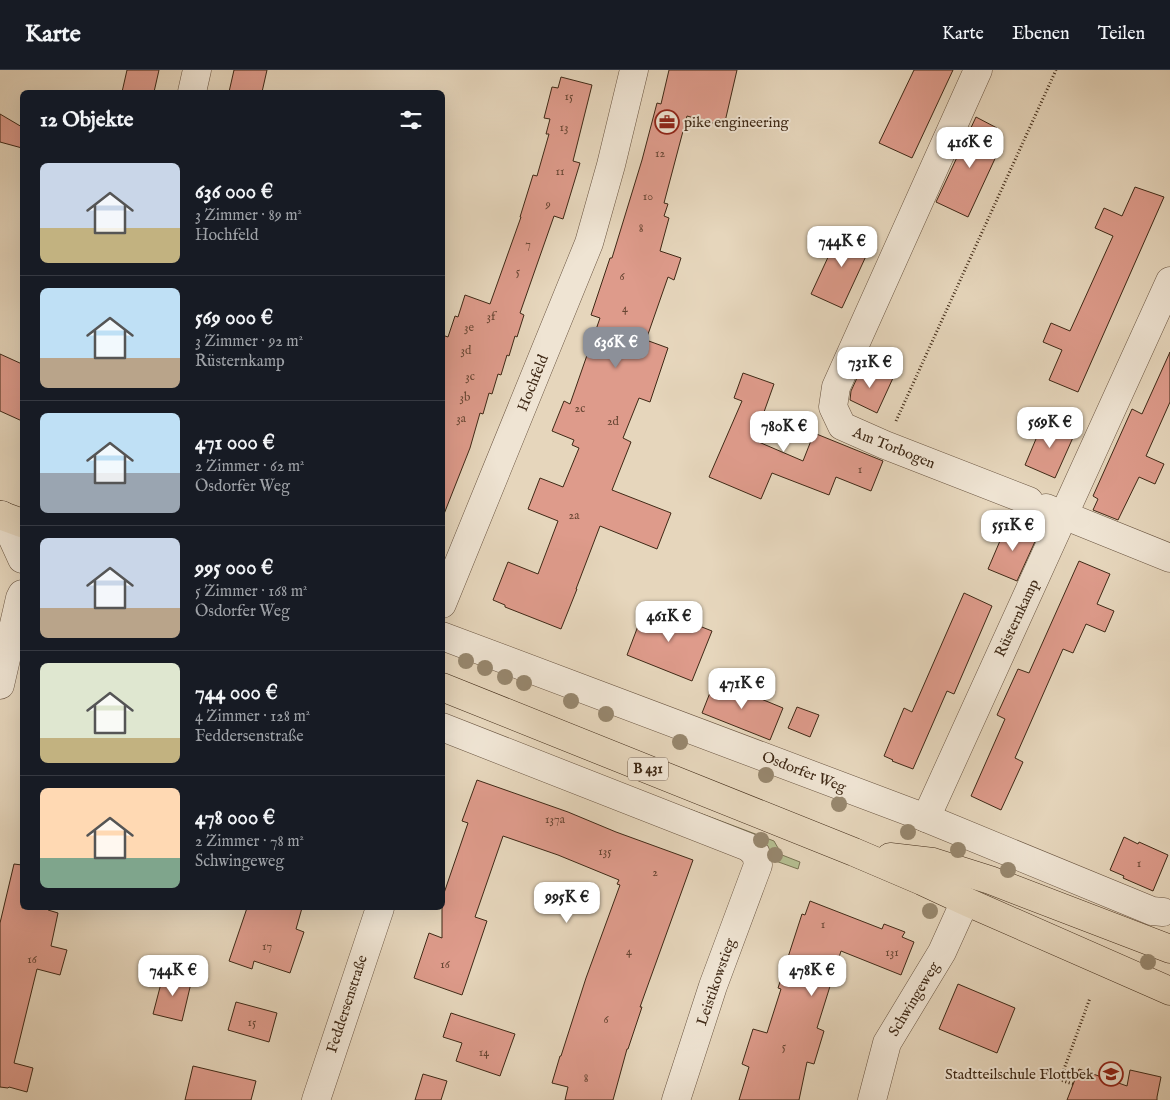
<!DOCTYPE html>
<html lang="de">
<head>
<meta charset="utf-8">
<style>
  body { margin:0; font-family:"IM FELL English",serif; background:#242831; color:#f1f3f6; height:100vh; display:flex; flex-direction:column; font-size:19px; white-space:nowrap }
  * { box-sizing:border-box; margin:0 }
  p { font-size:16px; color:#9ea1a6 }
  .icon { flex:none; width:28px; height:28px; fill:none; stroke:currentColor; stroke-width:2; stroke-linecap:round; stroke-linejoin:round }
  .map { position:relative; flex:1; overflow:hidden }
  .sheet { position:absolute; left:20px; top:20px; width:425px; height:820px; display:flex; flex-direction:column; background:#171b24; border-radius:8px; box-shadow:0 5px 20px #0002 }
  .sheet>* { flex:none }
  .price { position:absolute; translate:-50% -42px; padding:0 11px; border-radius:10px; background:#fff; color:#222; font-size:16px; line-height:32px; filter:drop-shadow(0 1px 2px #0008) }
  .price::after { content:''; position:absolute; left:50%; top:30px; width:15px; height:11px; margin-left:-8px; background:inherit; clip-path:polygon(0 0,100% 0,50% 100%) }
  .price.current { background:#8c9099; color:#fff }
  ul { padding:0; list-style:none }
  li { display:flex; align-items:center; gap:15px; height:125px; padding:0 20px }
  li+li { border-top:1px solid #363941 }
  li span { display:grid; place-items:center; flex:none; width:140px; height:100px; border-radius:8px; color:#555 }
  li>.icon { margin-inline-start:auto }
  span .icon { width:60px; height:60px; fill:#fffc; stroke-width:1 }
  li b { font-size:21px }
  h2 { display:flex; justify-content:space-between; align-items:center; height:60px; padding:0 20px; font-size:21px }
  header { display:flex; align-items:center; gap:30px; box-sizing:border-box; height:70px; padding:0 25px; background:#171b24; border-bottom:1px solid #363941 }
  header strong { font-size:24px }
  nav { display:flex; gap:28px; margin-inline-start:auto; font-size:18px }
  .map>svg:first-child { display:block }
  .green { fill:#b5be91; stroke:#7a7454 }
  .building { fill:#de9b8b; stroke:#3f2916 }
  .lines { fill:none; stroke-linecap:round; stroke-linejoin:round }
  .minor-casing { stroke:#695440; stroke-width:29 }
  .major-casing { stroke:#3f2916; stroke-width:29 }
  .path { stroke:#3f2916; stroke-width:3; stroke-dasharray:1 2.5; stroke-linecap:butt }
  .minor { stroke:#efe4d3; stroke-width:28 }
  .major { stroke:#e6d6bc; stroke-width:28 }
  .tree { fill:#97876e }
  .labels { text-anchor:middle; dominant-baseline:central; stroke-width:4; stroke-linejoin:round; paint-order:stroke }
  .number-label { font-size:12px; fill:#674633 }
  .shield { fill:#efe4d3; stroke:#74614f; stroke-width:1 }
  .shield-label { font-size:14px; font-weight:bold; fill:#3f2916 }
  .poi-label { font-size:15px; fill:#3f2916; stroke:#efe4d3; text-anchor:start }
  .street-label { font-size:15px; fill:#3f2916; stroke:#efe4d3 }
</style>
</head>
<body>
<header>
<strong>Karte</strong>
<nav><a>Karte</a><a>Ebenen</a><a>Teilen</a></nav>
</header>
<div class="map">
<svg width="1170" height="1030" viewBox="0 0 1170 1030">
  <rect width="100%" height="100%" fill="#e6d6bc"/>
  <filter id="stains"><feTurbulence type="fractalNoise" baseFrequency=".004" numOctaves="4"/><feColorMatrix values="0 0 0 0 .2 0 0 0 0 .09 0 0 0 0 .02 0 0 0 .5 -.17"/></filter>
  <radialGradient id="worn" r=".72"><stop offset=".6" stop-color="#630" stop-opacity="0"/><stop offset="1" stop-color="#630" stop-opacity=".3"/></radialGradient>
  <path class="green" d="M689 739 774 771 782 785 800 792 798 799 773 790 766 776 687 745Z"/>
  <g class="building">
    <path d="M127 0H159L154 22H122Z"/>
    <path d="M234 0H267L262 22H229Z"/>
    <path d="M669 0H737L724 56 687 46 664 133 668 134 664 146 669 148 660 181 681 188 674 210 668 207 646 270 668 278 650 332 639 328 623 368 631 372 612 420 671 443 657 479 600 456 576 519H577L561 559 505 537V535L493 530 508 492 538 504 558 451 528 439 540 408 563 417 579 378 572 375 574 370 552 361 564 331 570 334 600 248 591 245 610 188H612L642 90 657 33 661 34Z"/>
    <path d="M914 0H953L912 88 879 73Z"/>
    <path d="M561 7 592 15 573 91 580 93 563 149 554 146 520 243 524 245 517 267 515 266 509 286 507 285 501 305 498 304 492 324 489 323 483 344 480 343 470 378 444 444 442 443V265L448 267 455 246 458 247 465 225 490 234 521 147H520L533 105 537 106 549 64H546L550 49 544 48 552 17 558 18Z"/>
    <path d="M0 44 22 57V78L0 72Z"/>
    <path d="M976 47 997 58 989 75 999 80 968 147 936 132Z"/>
    <path d="M1135 117 1164 127 1078 322 1049 310 1062 280 1043 272 1051 253 1070 261 1113 166 1095 158 1104 138 1122 146Z"/>
    <path d="M842 157 873 171 842 238 811 224Z"/>
    <path d="M1170 282V332L1146 386 1164 394 1155 414 1139 407 1118 450 1093 440 1098 429 1093 426 1132 339 1142 344Z"/>
    <path d="M0 284 22 294V351L0 341Z"/>
    <path d="M863 295 893 308 877 343 850 330 851 321Z"/>
    <path d="M743 303 774 314 754 370 803 391 814 363 883 391 871 421 836 407 829 425 772 403 761 429 709 407 742 331 734 328Z"/>
    <path d="M1044 350 1075 363 1055 408 1025 395Z"/>
    <path d="M1008 452 1016 458 1017 456 1038 465 1017 511 988 499Z"/>
    <path d="M1079 491 1110 504 1097 534 1114 541 1105 562 1086 554 1073 583 1063 579 1015 688 1023 692 1001 740 971 726 1005 649 997 645 1018 599 1029 603Z"/>
    <path d="M964 523 992 536 954 624 947 621 913 699 892 691 893 690 884 686 904 638 912 642Z"/>
    <path d="M646 535 712 561 692 611 627 585Z"/>
    <path d="M715 610 783 638 770 670 702 643Z"/>
    <path d="M797 637 819 645 810 667 788 658Z"/>
    <path d="M477 710 568 742 616 762 693 790 640 937H642L628 979H627L613 1030H565L568 1017 552 1013 560 986H561L586 908 620 815 617 814 619 810 558 785 503 766 475 847 487 851 462 925 414 908 429 863 442 868V829L468 753 462 751Z"/>
    <path d="M1124 767 1138 774 1139 772 1168 785 1153 821 1123 808 1124 806 1110 800Z"/>
    <path d="M14 794 22 795V838H48V840L58 843 51 876 67 880 60 905 37 899 14 993 33 998 27 1022 9 1017 8 1018 0 1017V853Z"/>
    <path d="M810 831 882 859 884 854 905 862 902 867 914 872 901 905 841 881 817 958 824 961 814 994 807 992 799 1030H739L749 997 742 994 753 959 767 963 781 919 778 918 802 844 805 845Z"/>
    <path d="M247 838H302L296 859 304 862 290 903 254 891 252 899 229 891Z"/>
    <path d="M164 902 192 909 182 951 153 944Z"/>
    <path d="M958 914 1015 938 997 983 939 959Z"/>
    <path d="M236 932 277 943 269 972 228 960Z"/>
    <path d="M451 943 515 964 500 1006 456 991 462 973 443 967Z"/>
    <path d="M193 996 256 1011 251 1030H185Z"/>
    <path d="M1079 999 1127 1016 1130 1000 1161 1007 1157 1027V1030H1067Z"/>
    <path d="M423 1004 447 1011 441 1030H415Z"/>
  </g>
  <g class="lines">
    <g class="minor-casing">
      <g id="minor">
        <path d="M978 0 836 317 833 337 842 356 885 375 1029 431"/>
        <path d="M192 22 197 0"/>
        <path d="M1046 438 1170 488"/>
        <path d="M2 445 22 489"/>
        <path d="M442 534 589 173 611 95 634 0"/>
        <path d="M442 566 926 748 1152 841 1163 842"/>
        <path d="M0 615 20 528 22 524"/>
        <path d="M442 657 748 777 756 784 758 795 713 916 676 1030"/>
        <path d="M926 748 1170 211"/>
        <path d="M316 1030 380 838"/>
        <path d="M872 1030 887 973 942 882 965 831"/>
      </g>
    </g>
    <g class="major-casing">
      <g id="major">
        <path d="M0 445 22 453"/>
        <path d="M442 617 854 782 922 811 965 831 1170 921"/>
        <path d="M890 787 933 792 990 810 1170 879"/>
      </g>
    </g>
    <g class="path">
      <path d="M896 351 1056 0"/>
      <path d="M1073 1014 1060 1010 1090 928"/>
    </g>
    <use href="#minor" class="minor"/>
    <use href="#major" class="major"/>
  </g>
  <g class="tree">
    <circle cx="466" cy="591" r="8"/>
    <circle cx="485" cy="598" r="8"/>
    <circle cx="505" cy="607" r="8"/>
    <circle cx="524" cy="613" r="8"/>
    <circle cx="571" cy="631" r="8"/>
    <circle cx="606" cy="644" r="8"/>
    <circle cx="680" cy="672" r="8"/>
    <circle cx="766" cy="705" r="8"/>
    <circle cx="839" cy="734" r="8"/>
    <circle cx="908" cy="762" r="8"/>
    <circle cx="761" cy="770" r="8"/>
    <circle cx="958" cy="780" r="8"/>
    <circle cx="775" cy="785" r="8"/>
    <circle cx="1008" cy="800" r="8"/>
    <circle cx="930" cy="841" r="8"/>
    <circle cx="1148" cy="892" r="8"/>
  </g>
  <defs>
    <g id="office-ring" transform="scale(1.25)"><circle r="9.5" fill="#efe4d3" stroke="#8f2418" stroke-width="1.5"/><path d="M-6-3h4V-5.5h4V-3h4V5H-6ZM-1-4.5V-3h2v-1.5ZM-6 0V1H6V0Z" fill="#8f2418"/></g>
    <g id="school-ring" transform="scale(1.25)"><circle r="9.5" fill="#efe4d3" stroke="#8f2418" stroke-width="1.5"/><path d="M0-5L7-2L0 1L-7-2ZM-4 1L0 2.5L4 1V4Q0 6-4 4Z" fill="#8f2418"/></g>
  </defs>
  <g fill-rule="evenodd">
    <use href="#office-ring" x="667" y="52"/>
    <use href="#school-ring" x="1111" y="1004"/>
  </g>
  <g class="labels">
    <g class="number-label">
      <text x="569" y="26">15</text>
      <text x="564" y="57">13</text>
      <text x="660" y="83">12</text>
      <text x="560" y="101">11</text>
      <text x="648" y="126">10</text>
      <text x="548" y="134">9</text>
      <text x="641" y="158">8</text>
      <text x="528" y="174">7</text>
      <text x="518" y="201">5</text>
      <text x="622" y="206">6</text>
      <text x="625" y="238">4</text>
      <text x="491" y="246">3f</text>
      <text x="469" y="257">3e</text>
      <text x="466" y="280">3d</text>
      <text x="470" y="306">3c</text>
      <text x="465" y="327">3b</text>
      <text x="580" y="338">2c</text>
      <text x="461" y="348">3a</text>
      <text x="613" y="351">2d</text>
      <text x="860" y="399">1</text>
      <text x="574" y="445">2a</text>
      <text x="555" y="749">137a</text>
      <text x="605" y="781">135</text>
      <text x="1139" y="793">1</text>
      <text x="655" y="802">2</text>
      <text x="823" y="854">1</text>
      <text x="267" y="876">17</text>
      <text x="629" y="881">4</text>
      <text x="892" y="882">131</text>
      <text x="32" y="889">16</text>
      <text x="445" y="894">16</text>
      <text x="606" y="949">6</text>
      <text x="252" y="952">15</text>
      <text x="784" y="976">5</text>
      <text x="484" y="982">14</text>
      <text x="586" y="1008">8</text>
    </g>
    <rect class="shield" x="628" y="687.5" width="40" height="23" rx="4"/>
    <g class="shield-label">
      <text x="648" y="699">B 431</text>
    </g>
    <g class="poi-label">
      <text x="684" y="52">pike engineering</text>
      <text x="1094" y="1004" text-anchor="end">Stadtteilschule Flottbek</text>
    </g>
    <g class="street-label">
      <text transform="translate(533 313) rotate(-68)">Hochfeld</text>
      <text transform="translate(894 378) rotate(22)">Am Torbogen</text>
      <text transform="translate(1017 548) rotate(-65)">Rüsternkamp</text>
      <text transform="translate(804 702) rotate(21)">Osdorfer Weg</text>
      <text transform="translate(716 912) rotate(-71)">Leistikowstieg</text>
      <text transform="translate(914 929) rotate(-59)">Schwingeweg</text>
      <text transform="translate(347 934) rotate(-72)">Feddersenstraße</text>
    </g>
  </g>
  <rect width="100%" height="100%" filter="url(#stains)"/>
  <rect width="100%" height="100%" fill="url(#worn)"/>
</svg>
<b class="price" style="left:970px;top:99px">416K €</b>
<b class="price" style="left:842px;top:198px">744K €</b>
<b class="price current" style="left:616px;top:299px">636K €</b>
<b class="price" style="left:870px;top:319px">731K €</b>
<b class="price" style="left:1050px;top:379px">569K €</b>
<b class="price" style="left:784px;top:383px">780K €</b>
<b class="price" style="left:1013px;top:482px">551K €</b>
<b class="price" style="left:669px;top:573px">461K €</b>
<b class="price" style="left:742px;top:640px">471K €</b>
<b class="price" style="left:567px;top:854px">995K €</b>
<b class="price" style="left:173px;top:927px">744K €</b>
<b class="price" style="left:812px;top:927px">478K €</b>
<section class="sheet">
<h2>12 Objekte<svg class="icon" aria-label="filters" viewBox="0 0 24 24"><path d="M4 7h16M4 17h16"/><circle cx="9" cy="7" r="2"/><circle cx="15" cy="17" r="2"/></svg></h2>
<ul>
<li><span style="background:linear-gradient(#c9d6e8 65%,#c2b280 0)"><svg class="icon" aria-label="home" viewBox="0 0 24 24"><path d="M3 11l9-7 9 7M6 9v11h12V9"/></svg></span><div><b>636 000 €</b><p>3 Zimmer · 89 m²</p><p>Hochfeld</p></div></li>
<li><span style="background:linear-gradient(#bfe0f5 70%,#b9a48a 0)"><svg class="icon" aria-label="home" viewBox="0 0 24 24"><path d="M3 11l9-7 9 7M6 9v11h12V9"/></svg></span><div><b>569 000 €</b><p>3 Zimmer · 92 m²</p><p>Rüsternkamp</p></div></li>
<li><span style="background:linear-gradient(#bfe0f5 60%,#9aa5b1 0)"><svg class="icon" aria-label="home" viewBox="0 0 24 24"><path d="M3 11l9-7 9 7M6 9v11h12V9"/></svg></span><div><b>471 000 €</b><p>2 Zimmer · 62 m²</p><p>Osdorfer Weg</p></div></li>
<li><span style="background:linear-gradient(#c9d6e8 70%,#b9a48a 0)"><svg class="icon" aria-label="home" viewBox="0 0 24 24"><path d="M3 11l9-7 9 7M6 9v11h12V9"/></svg></span><div><b>995 000 €</b><p>5 Zimmer · 168 m²</p><p>Osdorfer Weg</p></div></li>
<li><span style="background:linear-gradient(#dfe7d0 75%,#c2b280 0)"><svg class="icon" aria-label="home" viewBox="0 0 24 24"><path d="M3 11l9-7 9 7M6 9v11h12V9"/></svg></span><div><b>744 000 €</b><p>4 Zimmer · 128 m²</p><p>Feddersenstraße</p></div></li>
<li><span style="background:linear-gradient(#ffd9b3 70%,#7fa58c 0)"><svg class="icon" aria-label="home" viewBox="0 0 24 24"><path d="M3 11l9-7 9 7M6 9v11h12V9"/></svg></span><div><b>478 000 €</b><p>2 Zimmer · 78 m²</p><p>Schwingeweg</p></div></li>
</ul>
</section>
</div>
</body>
</html>
